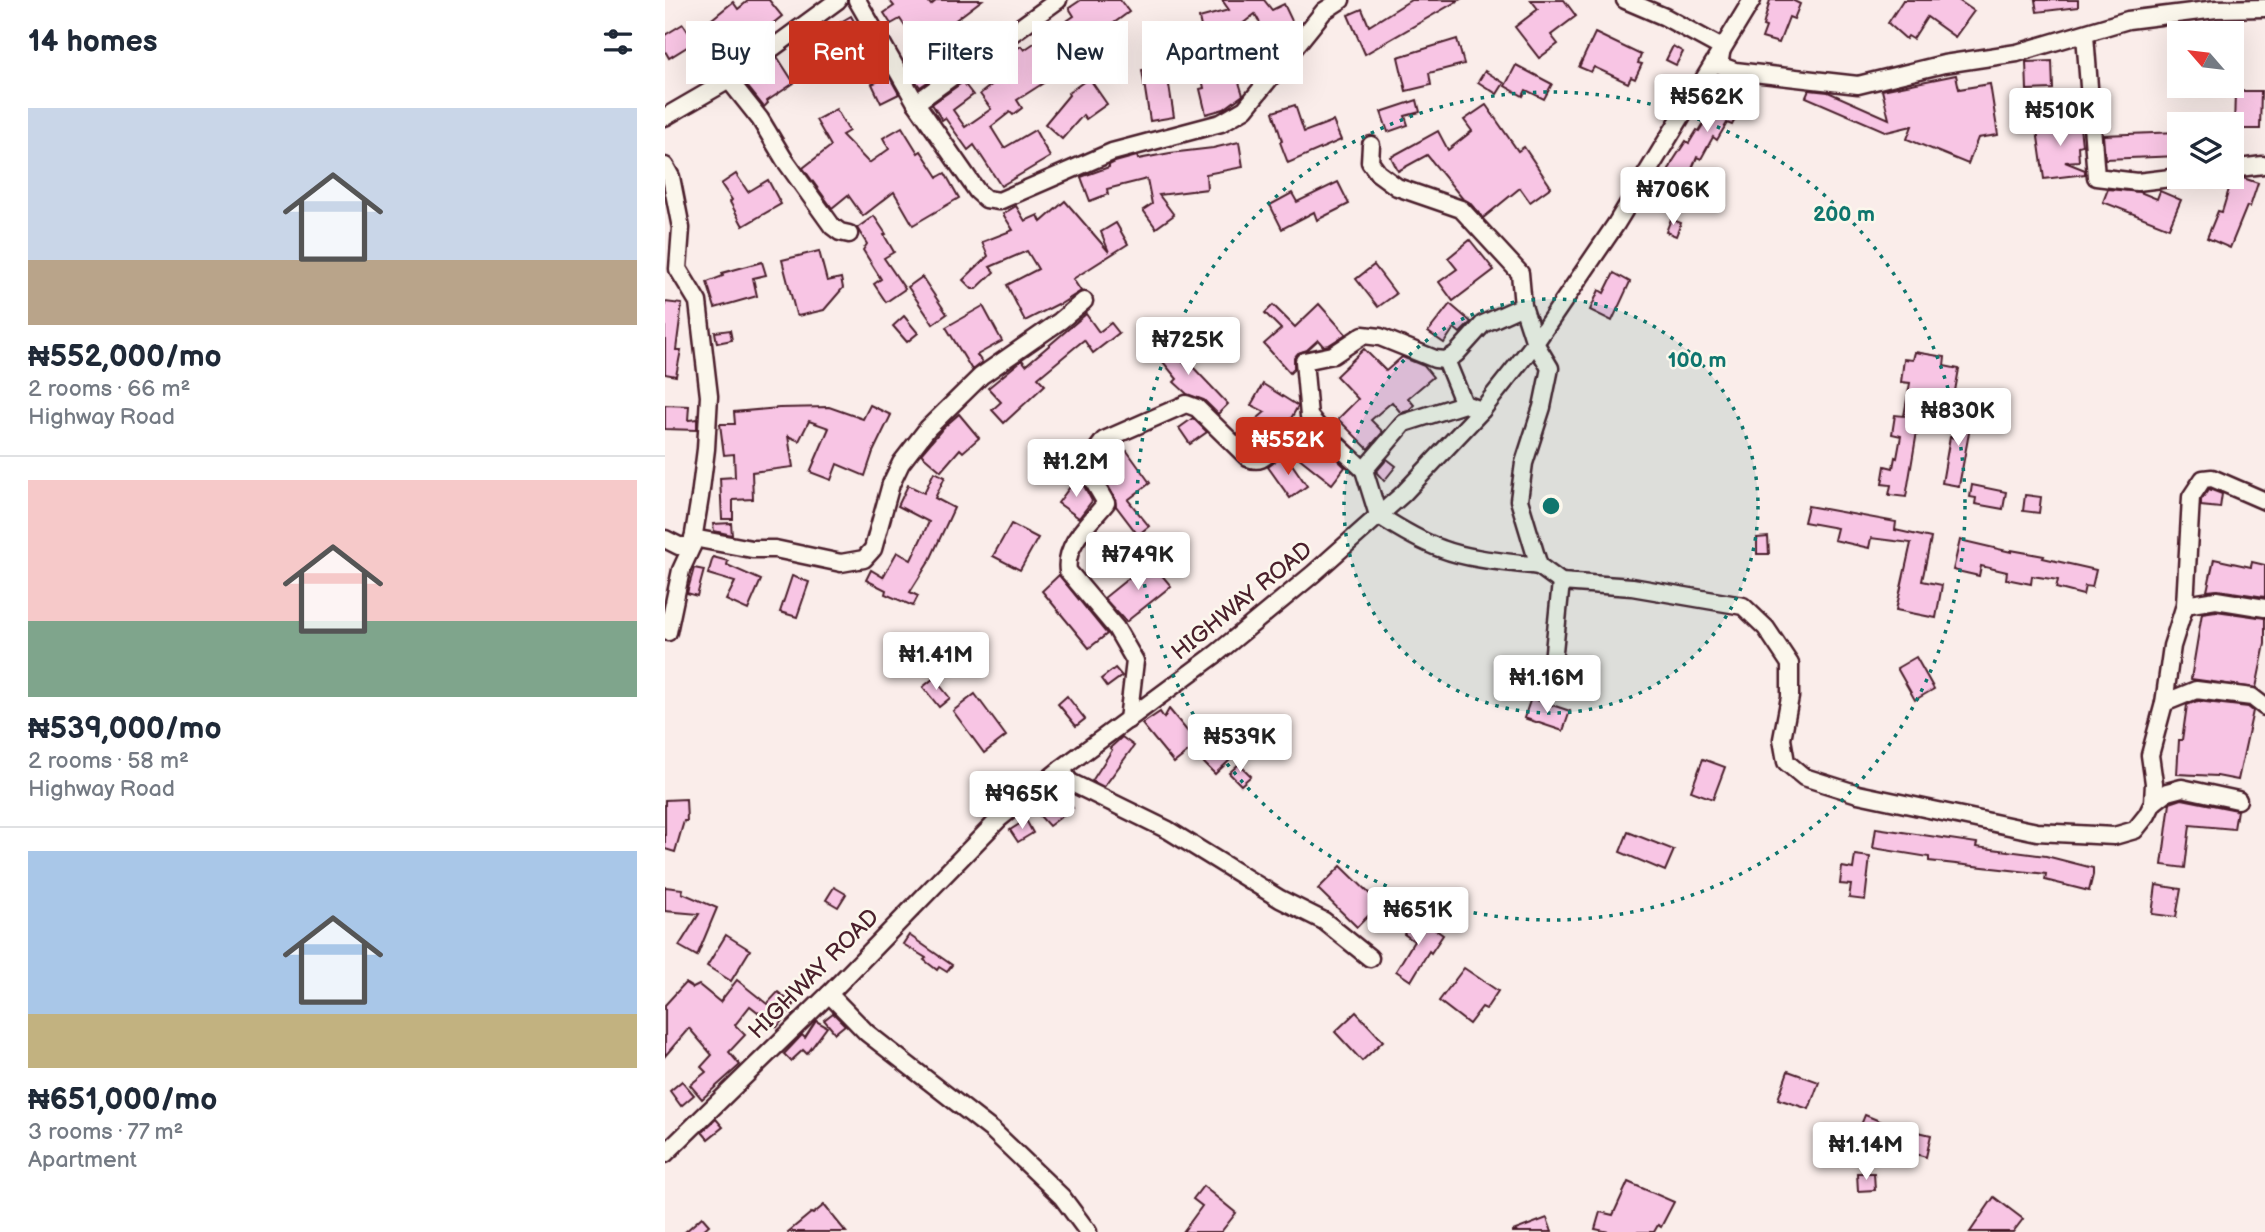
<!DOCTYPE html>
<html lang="en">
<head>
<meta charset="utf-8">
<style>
  body { margin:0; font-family:"Balsamiq Sans",sans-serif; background:#f6f6f7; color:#1f2937; height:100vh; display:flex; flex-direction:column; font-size:26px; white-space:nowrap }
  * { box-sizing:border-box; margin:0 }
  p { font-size:23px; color:#747a83 }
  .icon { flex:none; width:38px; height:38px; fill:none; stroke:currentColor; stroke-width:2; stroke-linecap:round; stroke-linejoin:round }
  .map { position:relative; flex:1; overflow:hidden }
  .drawer { display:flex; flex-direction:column; background:#fff; width:665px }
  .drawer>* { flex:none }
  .guide { position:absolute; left:21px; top:21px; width:665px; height:63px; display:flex; gap:14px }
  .needle { width:46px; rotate:298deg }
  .tools { position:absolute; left:1502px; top:21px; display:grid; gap:14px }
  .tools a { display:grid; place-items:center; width:77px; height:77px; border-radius:0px; background:#fff; box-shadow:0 7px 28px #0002; font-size:35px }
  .price { position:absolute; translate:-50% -60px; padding:0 16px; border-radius:7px; background:#fff; color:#222; font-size:23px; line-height:46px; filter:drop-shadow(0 2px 4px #0008) }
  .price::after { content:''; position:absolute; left:50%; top:42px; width:21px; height:16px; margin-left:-10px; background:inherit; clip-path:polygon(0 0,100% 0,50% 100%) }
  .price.current { background:#c8321e; color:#fff }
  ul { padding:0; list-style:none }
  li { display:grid; align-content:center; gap:14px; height:371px; padding:0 28px }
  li+li { border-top:2px solid #e0e1e3 }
  li span { display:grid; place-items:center; height:217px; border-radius:0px; color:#555 }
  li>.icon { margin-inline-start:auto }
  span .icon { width:126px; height:126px; fill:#fffc; stroke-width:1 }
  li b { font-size:30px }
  h2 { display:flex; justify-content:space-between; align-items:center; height:84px; padding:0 28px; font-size:30px }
  .pill { padding:0 24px; border-radius:0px; background:#fff; box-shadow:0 7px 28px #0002; font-size:24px; line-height:63px }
  .pill.current { background:#c8321e; color:#fff }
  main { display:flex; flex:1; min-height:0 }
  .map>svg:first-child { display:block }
  .building { fill:#f8c5e4; stroke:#4a1f2b; stroke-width:2 }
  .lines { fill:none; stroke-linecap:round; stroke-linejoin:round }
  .street-casing { stroke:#4a1f2b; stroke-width:21 }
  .street { stroke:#fbf7ec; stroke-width:16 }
  .ring { fill:none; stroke:#0f766e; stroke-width:3.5; stroke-dasharray:3.5 7 }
  .labels { text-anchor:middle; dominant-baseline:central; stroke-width:5; stroke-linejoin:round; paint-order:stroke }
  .street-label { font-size:23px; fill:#4a1f2b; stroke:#fbf7ec }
  .centre { fill:#0f766e; stroke:#fbf7ec; stroke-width:3.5 }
  .ring-label { font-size:21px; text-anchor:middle; font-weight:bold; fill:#0f766e; stroke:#fbf7ec; stroke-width:5; stroke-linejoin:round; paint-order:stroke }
</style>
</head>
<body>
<main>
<section class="drawer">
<h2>14 homes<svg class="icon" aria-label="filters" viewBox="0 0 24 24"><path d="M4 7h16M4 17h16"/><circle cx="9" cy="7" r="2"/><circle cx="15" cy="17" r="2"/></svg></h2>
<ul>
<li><span style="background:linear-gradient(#c9d6e8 70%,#b9a48a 0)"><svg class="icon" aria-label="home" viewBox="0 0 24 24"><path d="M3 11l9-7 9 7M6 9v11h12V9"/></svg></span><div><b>₦552,000/mo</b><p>2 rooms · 66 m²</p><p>Highway Road</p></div></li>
<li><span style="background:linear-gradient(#f6c9c9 65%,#7fa58c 0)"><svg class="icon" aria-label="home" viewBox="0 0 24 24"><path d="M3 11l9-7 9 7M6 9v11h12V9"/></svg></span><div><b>₦539,000/mo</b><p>2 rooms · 58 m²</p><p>Highway Road</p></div></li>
<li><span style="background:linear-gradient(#a9c7e8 75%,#c2b280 0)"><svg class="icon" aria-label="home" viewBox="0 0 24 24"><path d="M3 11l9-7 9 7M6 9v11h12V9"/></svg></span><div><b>₦651,000/mo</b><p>3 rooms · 77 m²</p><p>Apartment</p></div></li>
</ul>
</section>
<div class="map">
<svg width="1600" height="1232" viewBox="0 0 1600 1232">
  <rect width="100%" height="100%" fill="#faedea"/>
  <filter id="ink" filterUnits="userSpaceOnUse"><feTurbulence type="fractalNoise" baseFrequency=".0143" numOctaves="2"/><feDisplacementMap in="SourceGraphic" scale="14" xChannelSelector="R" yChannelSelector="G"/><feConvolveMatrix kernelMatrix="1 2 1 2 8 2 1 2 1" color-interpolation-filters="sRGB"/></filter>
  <g filter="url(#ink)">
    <g class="building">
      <path d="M84 0H104L117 16 94 35 96 38 74 54 47 19 68 2 73 9Z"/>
      <path d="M224 0H262L266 5 272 0H317L280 28 295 49 271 65 249 33 246 35 235 19 226 24 219 13 229 6Z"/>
      <path d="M416 0H455L464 12 438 31 459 63 435 79 417 52 404 60 401 56 375 74 380 82 352 100 357 108 348 115 345 112 326 127 339 148 370 130 385 157 336 186 309 145 303 150 280 118 277 120 267 104 298 82 308 95 288 110 300 127 326 109 315 94 344 71 337 59 356 46 359 50 409 16 404 8Z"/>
      <path d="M557 0H599L607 10 619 4 628 23 602 36 590 14 567 32 577 75 572 76 578 95 559 109 541 114 535 89 539 88 532 55 542 53 534 18 564 10Z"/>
      <path d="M746 0H794L700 54 683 15 697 9 704 26Z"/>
      <path d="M866 0H899L911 16 886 35 893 44 874 58 850 27 873 9Z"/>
      <path d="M1105 0H1127L1135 4 1129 19 1124 17 1114 43 1097 38 1101 27 1098 26Z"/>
      <path d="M1238 0H1293L1309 11 1290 37 1262 17 1248 39 1243 36 1241 39 1223 23Z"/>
      <path d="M1370 0H1413V7L1372 12Z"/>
      <path d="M186 16 201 43 172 60 174 62 156 76 140 56 145 53 136 40 156 26 160 31Z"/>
      <path d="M18 24 30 42 4 58 0 51V35Z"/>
      <path d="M930 33 976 55 973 63 977 64 970 79 966 77 963 83 929 67 926 72 914 67Z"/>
      <path d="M792 39 799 64 764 73 766 85 741 91 733 57Z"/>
      <path d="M1008 46 1018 52 1011 65 1001 60Z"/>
      <path d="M113 58 129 83 102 101 103 103 99 107 79 82Z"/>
      <path d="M1387 61 1388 89 1362 90 1361 62Z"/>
      <path d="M851 65 887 84 879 99 861 90 858 96 840 86Z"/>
      <path d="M260 66 270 77 255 87 248 77Z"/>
      <path d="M501 66 509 117 485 121 477 70Z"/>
      <path d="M820 71 839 83 832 94 813 82Z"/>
      <path d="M1291 75 1294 89 1325 84 1333 135 1313 138 1303 164 1242 139 1247 126 1222 132 1141 97 1144 90 1163 92 1224 119 1217 90Z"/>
      <path d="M224 76 234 94 216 103 207 84Z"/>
      <path d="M424 78 442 104 421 119 418 115 397 139 380 124 404 95 403 93Z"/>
      <path d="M1059 78 1081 85 1079 95H1083L1067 125 1062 123 1052 140 1048 137 1036 159 1032 157 1014 199 1001 193 1007 179 1001 177 1008 161 1021 141 1024 143 1032 130 1034 131 1052 102Z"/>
      <path d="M1570 91H1596L1595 129H1569Z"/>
      <path d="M752 100 755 112 740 116 743 125 723 132 716 112Z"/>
      <path d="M630 105 639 132 668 121 676 140 623 163 615 142 617 141 608 112Z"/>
      <path d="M821 105 853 151 859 147 886 187 865 202 855 188 818 218 804 202 797 198 762 155 733 171 726 157 773 131 783 150 807 131 799 120Z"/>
      <path d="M171 109 184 131 177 135 204 163 224 149 218 138 237 127 253 153 256 151 273 177 280 173 294 198 248 225 229 192 198 216 183 195 167 208 138 168 166 146 151 120Z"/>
      <path d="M1414 118 1417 145 1413 146 1414 161 1400 162 1420 170V174L1379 179 1371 123Z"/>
      <path d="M1514 132V156L1440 159 1438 135Z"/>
      <path d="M574 142 578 167 541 174 542 189 494 195 509 215 491 228 478 210 487 204 482 179 442 189 443 194 425 201 416 177 444 167V165L450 162 472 156 473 159 505 153 548 148Z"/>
      <path d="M71 174 83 192 103 180 116 204 78 226 65 202 67 200 56 184Z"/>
      <path d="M1578 178 1593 183 1585 207 1582 206 1565 248 1542 238 1553 211 1557 212 1567 179Z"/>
      <path d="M673 182 684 204 652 220 649 212 617 229 605 205 627 193 632 202Z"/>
      <path d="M1443 189 1475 192 1492 199 1495 191 1516 200 1504 228 1438 202Z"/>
      <path d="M400 201 444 252 436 232 451 223 463 244 408 279 416 291 394 305 393 304 360 321 342 285 373 269 362 251 325 267 329 272 311 289H307L298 280 323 256 317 242 348 230 338 214 351 206 360 221 373 215 376 222Z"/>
      <path d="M209 216 221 234 219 235 229 252 219 258 240 289 221 302 209 284 216 279 198 250 202 244 192 228Z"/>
      <path d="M1006 219 1016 223 1011 236 1001 232Z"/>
      <path d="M805 240 829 270 788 301 774 282 792 269 783 258Z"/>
      <path d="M154 251 162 281 176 278 178 288 159 310 133 316 131 314 117 260Z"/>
      <path d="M97 262 101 275 88 278 92 296 50 308 42 282 58 276 57 273Z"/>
      <path d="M709 265 731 294 713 307 691 279Z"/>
      <path d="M949 273 965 282 947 321 925 310 934 290 939 293Z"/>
      <path d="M257 277 282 314 268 324 243 287Z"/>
      <path d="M0 302 17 304 11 350H16L11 376 0 374Z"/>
      <path d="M654 304 681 334 664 345 658 346 653 340 642 350 633 353 629 358V369L625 373 599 344 616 329 600 313 608 305 630 327Z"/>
      <path d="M785 304 806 322 795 333 789 328 779 343 763 332Z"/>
      <path d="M318 306 337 341 312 355 317 362 307 370 281 327Z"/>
      <path d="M421 314 434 332 446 323 454 333 428 353 419 340 409 348 373 378 380 385 339 423 327 410 336 402 323 388 357 360 361 365Z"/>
      <path d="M239 316 253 333 242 342 228 326Z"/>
      <path d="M65 330 67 340 52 343 50 332Z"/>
      <path d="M497 337 523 368 526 365 563 404 553 414 539 400 522 394 509 382 512 379 485 346Z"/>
      <path d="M699 349 721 371 737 357 759 366 768 377 743 398 749 405 743 411 736 413 727 402 706 420 718 432 703 449 673 419 693 399 671 376Z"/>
      <path d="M1250 352 1280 357 1279 366 1294 369 1286 413 1256 408 1241 497 1224 495 1226 485 1217 484 1220 466 1228 468 1230 457 1232 458 1236 436 1227 434 1230 415 1239 416 1245 383 1236 382 1239 359 1248 360Z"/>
      <path d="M598 384 633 406 620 429 629 433 623 438 609 436 590 449 574 434 600 412 586 405Z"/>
      <path d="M0 405 24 406 23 420 32 419V430L0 429Z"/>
      <path d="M205 405 226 415 208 452 200 476 172 464 166 480 145 472 164 428 144 421 134 441 123 436 128 467 87 472 88 499 68 500V519H57L55 478 70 477 69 454 59 455 55 424H70L69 412 114 408 164 407 198 419Z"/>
      <path d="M1295 408 1311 410 1309 422H1306L1294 486 1277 483 1285 437 1291 438Z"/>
      <path d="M294 414 314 438 298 452 295 449 276 471 256 454 278 428Z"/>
      <path d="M528 418 542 432 525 444 514 428Z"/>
      <path d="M653 441 680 467 667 484 633 457Z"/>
      <path d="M462 451 485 483 463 500 484 526 473 535 451 506 450 498 435 472Z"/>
      <path d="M615 458 624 460 642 486 625 498 603 467Z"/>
      <path d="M722 459 731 466 719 481 711 472Z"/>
      <path d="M269 472 280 477 270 498 289 508 265 560 245 592 253 596 248 606 220 594 221 590 201 580 206 570 218 577 232 552 246 560 264 522 233 506 243 485 259 493Z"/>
      <path d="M411 479 418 484 427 501 414 518 393 503Z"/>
      <path d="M1307 485 1341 492 1338 509 1310 504 1311 498 1305 497Z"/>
      <path d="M1544 489 1557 494 1555 508 1536 506V500Z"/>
      <path d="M1360 495 1376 497 1374 513 1358 511Z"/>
      <path d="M1143 506 1231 522 1230 530 1266 538 1257 581 1277 585 1271 618 1231 610 1246 543 1206 538 1204 548 1169 540 1172 528 1139 522Z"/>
      <path d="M66 523 67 535 49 531 48 524Z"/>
      <path d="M346 524 373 538 355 570 328 556Z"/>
      <path d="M1103 537 1104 554H1092V538Z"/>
      <path d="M1295 540 1346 552V550L1379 556 1378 558 1431 570 1427 587 1420 586 1418 595 1391 588 1393 580 1367 576 1366 584 1341 579 1342 572 1316 566 1314 576 1288 570Z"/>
      <path d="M48 557 63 561 62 565 96 580 83 610 61 600 70 582 43 574Z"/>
      <path d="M1549 559 1586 567 1587 562 1600 565V597L1553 590 1542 591Z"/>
      <path d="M485 561 506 586 461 622 439 598Z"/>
      <path d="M29 568 39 570 32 596 22 593Z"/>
      <path d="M394 575 442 634 424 648 377 591Z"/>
      <path d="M127 576 144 582 132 617 115 612Z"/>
      <path d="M1551 611 1600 618V644L1591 688 1526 679 1537 613Z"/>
      <path d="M1251 657 1269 689 1250 700 1232 668Z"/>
      <path d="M450 668 457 676 442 687 436 679Z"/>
      <path d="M269 678 285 698 274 707 258 687Z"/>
      <path d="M310 694 341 736 319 753 288 711Z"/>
      <path d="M402 696 420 719 411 726 393 704Z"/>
      <path d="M866 698 905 711 898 731 859 718Z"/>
      <path d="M1532 701 1583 707 1588 711 1573 780 1552 776 1512 774 1514 740H1517L1522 705Z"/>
      <path d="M504 709 533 744 509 763 477 724 495 712 499 718Z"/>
      <path d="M457 737 469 746 439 787 427 781 447 750 445 748Z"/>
      <path d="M551 745 565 760 550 774 535 759Z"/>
      <path d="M1038 759 1060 767 1048 799 1026 791Z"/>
      <path d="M574 764 586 776 576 785 564 773Z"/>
      <path d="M400 796 408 808 384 826 374 815Z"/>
      <path d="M21 799 22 821H19L10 852 0 849V800Z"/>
      <path d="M1517 799 1572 810 1569 829 1525 825 1520 868 1497 865 1505 803Z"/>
      <path d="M361 820 368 833 353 842 345 830Z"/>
      <path d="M1211 828 1312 843 1311 847 1381 856 1428 868V875L1424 891 1380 880 1381 874 1264 861V857L1208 848Z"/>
      <path d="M963 832 1009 850 1000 871 955 852Z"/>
      <path d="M1190 855 1205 857 1200 900 1184 898 1186 885 1175 884 1177 867 1188 869Z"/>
      <path d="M676 866 715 904 692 927 653 889Z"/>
      <path d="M1491 885 1516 889 1511 917 1487 914Z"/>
      <path d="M0 887 18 889 17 893 52 908 32 956 14 946 34 914 0 911Z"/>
      <path d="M169 887 181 894 173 907 161 900Z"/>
      <path d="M751 916 778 935 766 953 764 951 746 981 731 971 749 941 739 934Z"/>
      <path d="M61 935 85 950 66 981 42 966Z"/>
      <path d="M244 935 287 965 282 972 274 967 272 970 259 960 261 958 238 944Z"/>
      <path d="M799 968 833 991 821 1009 817 1007 804 1024 774 1001Z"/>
      <path d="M72 980 102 1004 113 992 129 1005 112 1027 85 1006 70 1025 80 1035 64 1052 75 1065 37 1099 25 1085 41 1072 36 1067 47 1055 24 1028 0 1056V1005L20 983 28 988 34 985 55 1002Z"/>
      <path d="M691 1012 718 1041 697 1061 670 1032Z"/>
      <path d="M168 1013 180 1025 170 1033 159 1020Z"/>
      <path d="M151 1021 162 1027 142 1054 138 1050 126 1061 119 1054 137 1035 140 1038Z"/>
      <path d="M1123 1071 1154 1082 1144 1109 1113 1099Z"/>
      <path d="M17 1081 29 1095 16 1106 5 1091Z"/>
      <path d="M1200 1115 1222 1124 1210 1153 1188 1145Z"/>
      <path d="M51 1119 58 1127 43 1139 37 1132Z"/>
      <path d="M1245 1130 1266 1135 1261 1157 1240 1151Z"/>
      <path d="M1192 1173H1209L1210 1190 1193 1191Z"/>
      <path d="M963 1182 1009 1202 996 1227 993 1225 989 1232H944L930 1229 935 1212 948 1215Z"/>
      <path d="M538 1186 571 1213 556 1232H518L537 1206 528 1199Z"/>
      <path d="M1329 1197 1358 1219 1348 1232H1305Z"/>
      <path d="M159 1205 181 1232H123L146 1213 148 1214Z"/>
      <path d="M37 1217 44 1225 36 1232H20Z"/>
      <path d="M882 1218 887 1232H848V1231Z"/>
    </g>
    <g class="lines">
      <g class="street-casing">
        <g id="street">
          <path d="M192 0 251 103 312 191 321 199 334 201 447 152 556 123 580 109 659 11 676 0"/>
          <path d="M960 0 1000 17 1057 48 1054 65 1070 71 1193 85 1279 64 1352 53 1463 20 1551 9 1600 8"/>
          <path d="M1420 35 1431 177 1472 182 1514 177"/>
          <path d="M64 80 95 119 119 159 167 226 175 232 184 234"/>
          <path d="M251 103 393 0"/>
          <path d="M0 117 64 80 173 0"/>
          <path d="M706 145 705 162 713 173 732 187 796 209 855 273 858 306 870 343 885 368 877 407 859 463 854 500 874 566 896 582 967 587 1078 606 1101 628 1125 664V697L1117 739 1121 762 1139 777 1193 794 1372 832 1449 836 1470 830 1482 815 1488 803 1489 783 1485 755 1499 703 1507 646 1520 605 1526 497 1538 479 1547 478 1600 501"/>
          <path d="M0 166 6 177 16 228 13 269 33 302 44 396 41 449 35 497 27 546 16 570 3 632"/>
          <path d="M1566 169 1598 165"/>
          <path d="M781 360 799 404"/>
          <path d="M653 427 644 416 639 361 668 355 698 335 715 337 770 359 781 360 791 354 818 324 858 306"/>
          <path d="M699 470 739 423 799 404 817 410"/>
          <path d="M28 538 87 549H110L176 563 199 559 208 549 226 484 236 463 263 428 316 376 395 321 419 301"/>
          <path d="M0 539 14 546H27"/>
          <path d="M1520 605 1551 600 1600 608"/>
          <path d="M886 681 896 582"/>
          <path d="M1499 703 1531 690 1587 697 1600 707"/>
          <path d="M463 720 470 661 451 628 403 571C399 544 425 523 441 503L423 472 427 456 439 440 521 404 532 408 583 458C597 464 602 454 612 446L625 450 653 427 699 470 713 515C733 528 754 541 777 549 806 560 843 562 874 566"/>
          <path d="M396 769 405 782 503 830 615 899 659 921 705 958"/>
          <path d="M1488 803 1502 792 1517 788 1573 800"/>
          <path d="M164 994 202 1033 328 1131 397 1197 423 1232"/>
          <path d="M0 1154 164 994 335 818 396 769 551 654 648 574 738 494 817 410 870 343 951 224 1087 0"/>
        </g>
      </g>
      <use href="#street" class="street"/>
    </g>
  </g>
  <circle cx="886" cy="506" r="207" fill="#0f766e" fill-opacity=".12"/>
  <g class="ring">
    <circle cx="886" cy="506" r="207"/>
    <circle cx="886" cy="506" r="414"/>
  </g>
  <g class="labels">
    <g class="street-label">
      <text transform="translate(577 601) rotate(-39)">HIGHWAY ROAD</text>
      <text transform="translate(149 974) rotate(-45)">HIGHWAY ROAD</text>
    </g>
  </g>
  <circle cx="886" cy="506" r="10" class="centre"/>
  <g class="ring-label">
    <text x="1179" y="221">200 m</text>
    <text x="1032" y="367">100 m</text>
  </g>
</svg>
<div class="tools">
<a><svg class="needle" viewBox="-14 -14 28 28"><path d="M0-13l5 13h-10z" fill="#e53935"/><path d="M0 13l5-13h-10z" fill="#747a83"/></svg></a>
<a><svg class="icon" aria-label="layers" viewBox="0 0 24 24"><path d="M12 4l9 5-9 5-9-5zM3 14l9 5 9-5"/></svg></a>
</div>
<b class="price" style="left:1042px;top:134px">₦562K</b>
<b class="price" style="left:1395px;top:148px">₦510K</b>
<b class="price" style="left:1008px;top:227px">₦706K</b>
<b class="price" style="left:523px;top:377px">₦725K</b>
<b class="price" style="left:1293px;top:448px">₦830K</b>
<b class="price current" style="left:623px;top:477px">₦552K</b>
<b class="price" style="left:411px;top:499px">₦1.2M</b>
<b class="price" style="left:473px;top:592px">₦749K</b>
<b class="price" style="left:271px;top:692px">₦1.41M</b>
<b class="price" style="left:882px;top:715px">₦1.16M</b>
<b class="price" style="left:575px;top:774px">₦539K</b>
<b class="price" style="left:357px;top:831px">₦965K</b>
<b class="price" style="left:753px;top:947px">₦651K</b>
<b class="price" style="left:1201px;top:1182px">₦1.14M</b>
<div class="guide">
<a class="pill">Buy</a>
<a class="pill current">Rent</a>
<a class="pill">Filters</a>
<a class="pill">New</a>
<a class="pill">Apartment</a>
</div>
</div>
</main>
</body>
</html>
